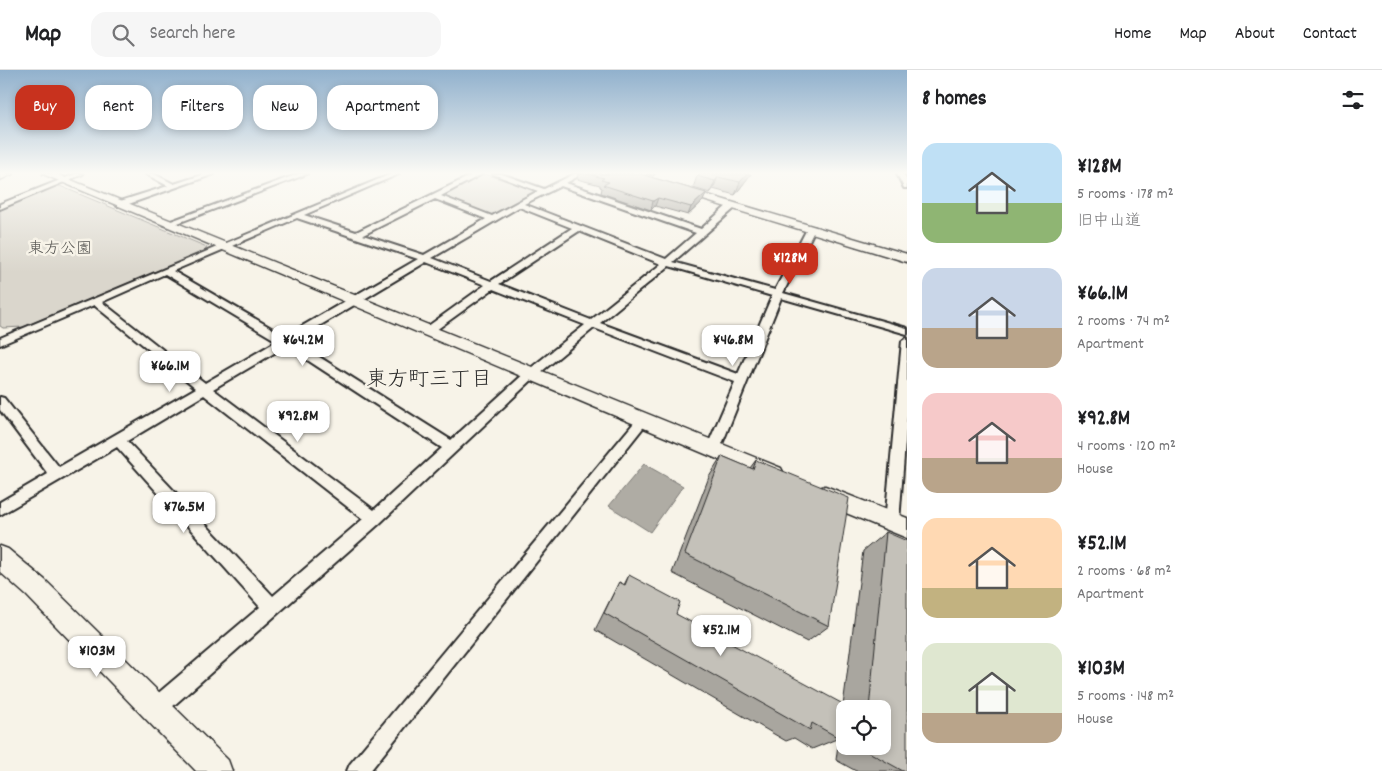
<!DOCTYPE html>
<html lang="en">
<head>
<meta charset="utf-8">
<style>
  body { margin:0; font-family:Dekko,"Klee One",sans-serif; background:#f6f6f6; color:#202124; height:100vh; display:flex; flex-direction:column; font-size:19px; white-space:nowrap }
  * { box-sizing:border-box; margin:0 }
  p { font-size:16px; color:#757577 }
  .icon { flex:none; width:28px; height:28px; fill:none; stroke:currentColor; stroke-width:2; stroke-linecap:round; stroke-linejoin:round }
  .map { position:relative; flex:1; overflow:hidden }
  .sheet { display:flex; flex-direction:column; background:#fff; width:475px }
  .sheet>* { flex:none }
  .banner { position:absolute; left:15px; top:15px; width:475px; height:45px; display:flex; gap:10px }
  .fabs { position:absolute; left:836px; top:630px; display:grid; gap:10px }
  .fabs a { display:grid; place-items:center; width:55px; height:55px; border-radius:10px; background:#fff; box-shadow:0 2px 8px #0003; font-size:25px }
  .price { position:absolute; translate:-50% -42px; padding:0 11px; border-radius:10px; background:#fff; color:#222; font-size:16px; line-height:32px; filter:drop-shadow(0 1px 2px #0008) }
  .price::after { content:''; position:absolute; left:50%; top:30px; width:15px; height:11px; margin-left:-8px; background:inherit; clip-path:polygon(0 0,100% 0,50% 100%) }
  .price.active { background:#c8321e; color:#fff }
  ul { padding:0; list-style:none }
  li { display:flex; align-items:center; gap:15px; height:125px; padding:0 15px }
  li span { display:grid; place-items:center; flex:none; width:140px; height:100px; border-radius:15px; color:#555 }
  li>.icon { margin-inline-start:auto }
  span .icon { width:60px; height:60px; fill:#fffc; stroke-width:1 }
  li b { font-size:21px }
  h2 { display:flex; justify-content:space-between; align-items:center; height:60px; padding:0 15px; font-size:21px }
  .chip { padding:0 18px; border-radius:15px; background:#fff; box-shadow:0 2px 8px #0003; font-size:18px; line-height:45px }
  .chip.active { background:#c8321e; color:#fff }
  header { display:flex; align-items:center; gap:30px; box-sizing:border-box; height:70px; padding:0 25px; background:#fff; border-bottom:1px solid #e0e0e0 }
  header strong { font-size:24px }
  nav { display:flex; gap:28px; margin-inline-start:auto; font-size:18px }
  .search { width:350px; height:45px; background:#f6f6f6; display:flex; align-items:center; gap:12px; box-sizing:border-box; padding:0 18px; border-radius:15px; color:#757577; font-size:19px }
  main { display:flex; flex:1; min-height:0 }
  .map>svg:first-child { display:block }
  .green { fill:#dad6cc; stroke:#82807c }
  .water { fill:#afaca4; stroke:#7a7874 }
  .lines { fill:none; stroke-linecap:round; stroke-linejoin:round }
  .street-casing { stroke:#2b2b2b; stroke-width:4 }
  .secondary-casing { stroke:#2b2b2b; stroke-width:3 }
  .street { fill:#f7f3e8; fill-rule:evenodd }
  .secondary { fill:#f7f3e8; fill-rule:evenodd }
  .wall { fill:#a9a69f; stroke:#2b2b2b; fill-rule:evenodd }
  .shaded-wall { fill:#898782; stroke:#2b2b2b }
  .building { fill:#c4c1b9; stroke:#2b2b2b }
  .labels { text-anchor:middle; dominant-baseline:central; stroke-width:5; stroke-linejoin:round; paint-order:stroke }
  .far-park-label { font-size:16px; fill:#575653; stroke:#f7f3e8 }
  .neighbourhood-label { font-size:21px; fill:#2b2b2b; stroke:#f7f3e8 }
</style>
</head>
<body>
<header>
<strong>Map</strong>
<div class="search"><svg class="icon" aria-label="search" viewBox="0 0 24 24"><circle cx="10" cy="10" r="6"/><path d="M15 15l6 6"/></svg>Search here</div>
<nav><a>Home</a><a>Map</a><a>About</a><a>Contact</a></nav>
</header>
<main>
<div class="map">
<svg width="907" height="701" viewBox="0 0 907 701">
  <rect width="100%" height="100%" fill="#f7f3e8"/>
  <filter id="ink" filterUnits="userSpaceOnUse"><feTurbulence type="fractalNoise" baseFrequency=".02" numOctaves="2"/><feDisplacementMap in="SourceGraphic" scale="10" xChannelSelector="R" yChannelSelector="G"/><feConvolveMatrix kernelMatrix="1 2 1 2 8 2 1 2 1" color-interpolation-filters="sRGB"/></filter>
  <g filter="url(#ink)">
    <g class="green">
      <path d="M485 104 532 119 535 122 496 145H490L443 128 444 124Z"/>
      <path d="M54 116H60L207 177 205 181 23 257 3 258 0 256V139Z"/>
    </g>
    <path class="water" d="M644 394 683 416 650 462 609 436Z"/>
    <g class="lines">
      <g class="street-casing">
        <g id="street">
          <path d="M75 104H83L0 139V134Z"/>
          <path d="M146 104H154L174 114 205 104H214L123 136H117V132L168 116Z"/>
          <path d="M298 104H307L170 156 163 154Z"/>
          <path d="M391 104H399L304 145 356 162 474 104H482L441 126 492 146 538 121 493 104H502L544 119 574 104H582L566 113 701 159 729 134H735V138L673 192 775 220 807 159 814 157 815 159 783 223 907 258V264L781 228 720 379 718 383H708L706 379 735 312 594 258 535 307 379 454 163 645 156 648 149 645 146 638 149 631 260 537 117 377 0 445V432L48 404 0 340V327L4 328 59 397 196 318 94 235 0 275V268ZM561 116 696 163 666 189 524 134ZM435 129 486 149 424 185 363 165ZM519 137 572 158 491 211 432 188ZM297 148 418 189 285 266 173 201ZM579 161 661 194 591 250 499 214ZM426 192 485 215 424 259 423 261 424 263H432L493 219 585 255 527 301 451 370 294 271ZM669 196 772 226 738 304 600 253ZM165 204 277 271 205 313 102 232ZM286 276 442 378 374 440 213 319ZM204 325 363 449 273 526 127 371Z"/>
          <path d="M897 104H903L907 110V118H904Z"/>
          <path d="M907 268V346L899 452 897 457 892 458 887 457 885 452 902 271Z"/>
          <path d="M642 346 646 348 648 351 646 354 370 701H347L350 694 638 348Z"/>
        </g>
      </g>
      <g class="secondary-casing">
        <g id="secondary">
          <path d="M0 104H13L0 110Z"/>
          <path d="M43 104H56L781 398 784 404 781 410 774 412 767 410Z"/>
          <path d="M681 117 907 184V192L677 122 676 120Z"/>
          <path d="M825 416 907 448V468L817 431 814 425 817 419Z"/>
          <path d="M0 476 8 479 45 510 228 690 232 701H196L27 526 0 502Z"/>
        </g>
      </g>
      <use href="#street" class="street"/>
      <use href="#secondary" class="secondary"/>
    </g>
    <g class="wall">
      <path d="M578 104H640L706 123 703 131 688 145 655 136 651 140 601 123 602 118 600 117V115L577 109Z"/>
      <path d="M646 104H656L653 106Z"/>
      <path d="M699 104H751L735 125 713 119 710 123 693 118 697 106Z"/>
      <path d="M722 386 750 398 756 390 829 556 807 572 672 503 709 407Z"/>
      <path d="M886 462 907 701H856L836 690 863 481ZM845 639H882V676H845Z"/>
      <path d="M629 505 676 544 839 668 812 679 794 668 786 671 595 560 619 512 624 515Z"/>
    </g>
    <g class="shaded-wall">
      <path d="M747 104H751L735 125 740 112Z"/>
      <path d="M718 107 713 119 710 123 715 111Z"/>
      <path d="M706 123 703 131 688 145 691 137Z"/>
      <path d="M658 128 655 136 651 140 653 131Z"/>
    </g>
    <g class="building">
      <path d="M587 104H640L706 123 691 137 658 128 653 131 603 115 609 112 601 110 604 108Z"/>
      <path d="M699 104H747L740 112 718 107 715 111 697 106Z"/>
      <path d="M722 386 753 399 756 390 849 428 829 556 685 484Z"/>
      <path d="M886 462 907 471V701H903L865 680V676H882V639H869Z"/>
      <path d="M629 505 680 532 676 544 843 634 839 668 812 653 810 660 604 543 619 512 625 515Z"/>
    </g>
  </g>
  <linearGradient id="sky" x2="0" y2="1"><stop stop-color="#91b1cd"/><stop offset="0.51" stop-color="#fbfaf5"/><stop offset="1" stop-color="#fbfaf5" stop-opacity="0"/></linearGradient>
  <rect width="907" height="202" fill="url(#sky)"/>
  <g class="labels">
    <g class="far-park-label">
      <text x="60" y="179">東方公園</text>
    </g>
    <g class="neighbourhood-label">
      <text x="429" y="311">東方町三丁目</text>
    </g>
  </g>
</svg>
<div class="fabs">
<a><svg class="icon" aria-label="locate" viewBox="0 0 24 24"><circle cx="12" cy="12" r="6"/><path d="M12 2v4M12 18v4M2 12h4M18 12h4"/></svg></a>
</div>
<b class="price active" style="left:790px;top:215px">¥128M</b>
<b class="price" style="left:303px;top:297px">¥64.2M</b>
<b class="price" style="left:733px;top:297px">¥46.8M</b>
<b class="price" style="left:170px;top:323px">¥66.1M</b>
<b class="price" style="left:298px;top:373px">¥92.8M</b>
<b class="price" style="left:184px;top:464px">¥76.5M</b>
<b class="price" style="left:721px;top:587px">¥52.1M</b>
<b class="price" style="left:97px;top:608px">¥103M</b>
<div class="banner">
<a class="chip active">Buy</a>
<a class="chip">Rent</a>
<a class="chip">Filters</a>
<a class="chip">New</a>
<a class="chip">Apartment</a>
</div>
</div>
<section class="sheet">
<h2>8 homes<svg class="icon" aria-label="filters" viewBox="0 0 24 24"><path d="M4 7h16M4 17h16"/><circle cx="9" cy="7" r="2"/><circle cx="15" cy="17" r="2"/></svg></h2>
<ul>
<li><span style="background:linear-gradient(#bfe0f5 60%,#8fb573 0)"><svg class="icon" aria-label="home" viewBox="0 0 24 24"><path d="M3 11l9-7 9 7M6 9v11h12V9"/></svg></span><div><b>¥128M</b><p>5 rooms · 178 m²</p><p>旧中山道</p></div></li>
<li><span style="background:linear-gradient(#c9d6e8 60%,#b9a48a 0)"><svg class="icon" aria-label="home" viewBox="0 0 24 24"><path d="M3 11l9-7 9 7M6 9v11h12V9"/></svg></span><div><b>¥66.1M</b><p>2 rooms · 74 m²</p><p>Apartment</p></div></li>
<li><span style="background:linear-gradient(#f6c9c9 65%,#b9a48a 0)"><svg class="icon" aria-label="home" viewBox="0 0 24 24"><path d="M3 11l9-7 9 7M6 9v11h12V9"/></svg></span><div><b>¥92.8M</b><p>4 rooms · 120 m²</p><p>House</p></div></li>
<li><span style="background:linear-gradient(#ffd9b3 70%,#c2b280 0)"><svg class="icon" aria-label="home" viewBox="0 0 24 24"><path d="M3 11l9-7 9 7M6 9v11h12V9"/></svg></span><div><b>¥52.1M</b><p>2 rooms · 68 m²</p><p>Apartment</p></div></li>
<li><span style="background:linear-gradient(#dfe7d0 70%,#b9a48a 0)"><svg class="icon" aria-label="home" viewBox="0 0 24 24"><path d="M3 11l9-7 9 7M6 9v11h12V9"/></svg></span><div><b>¥103M</b><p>5 rooms · 148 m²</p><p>House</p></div></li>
</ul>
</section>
</main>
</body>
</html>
